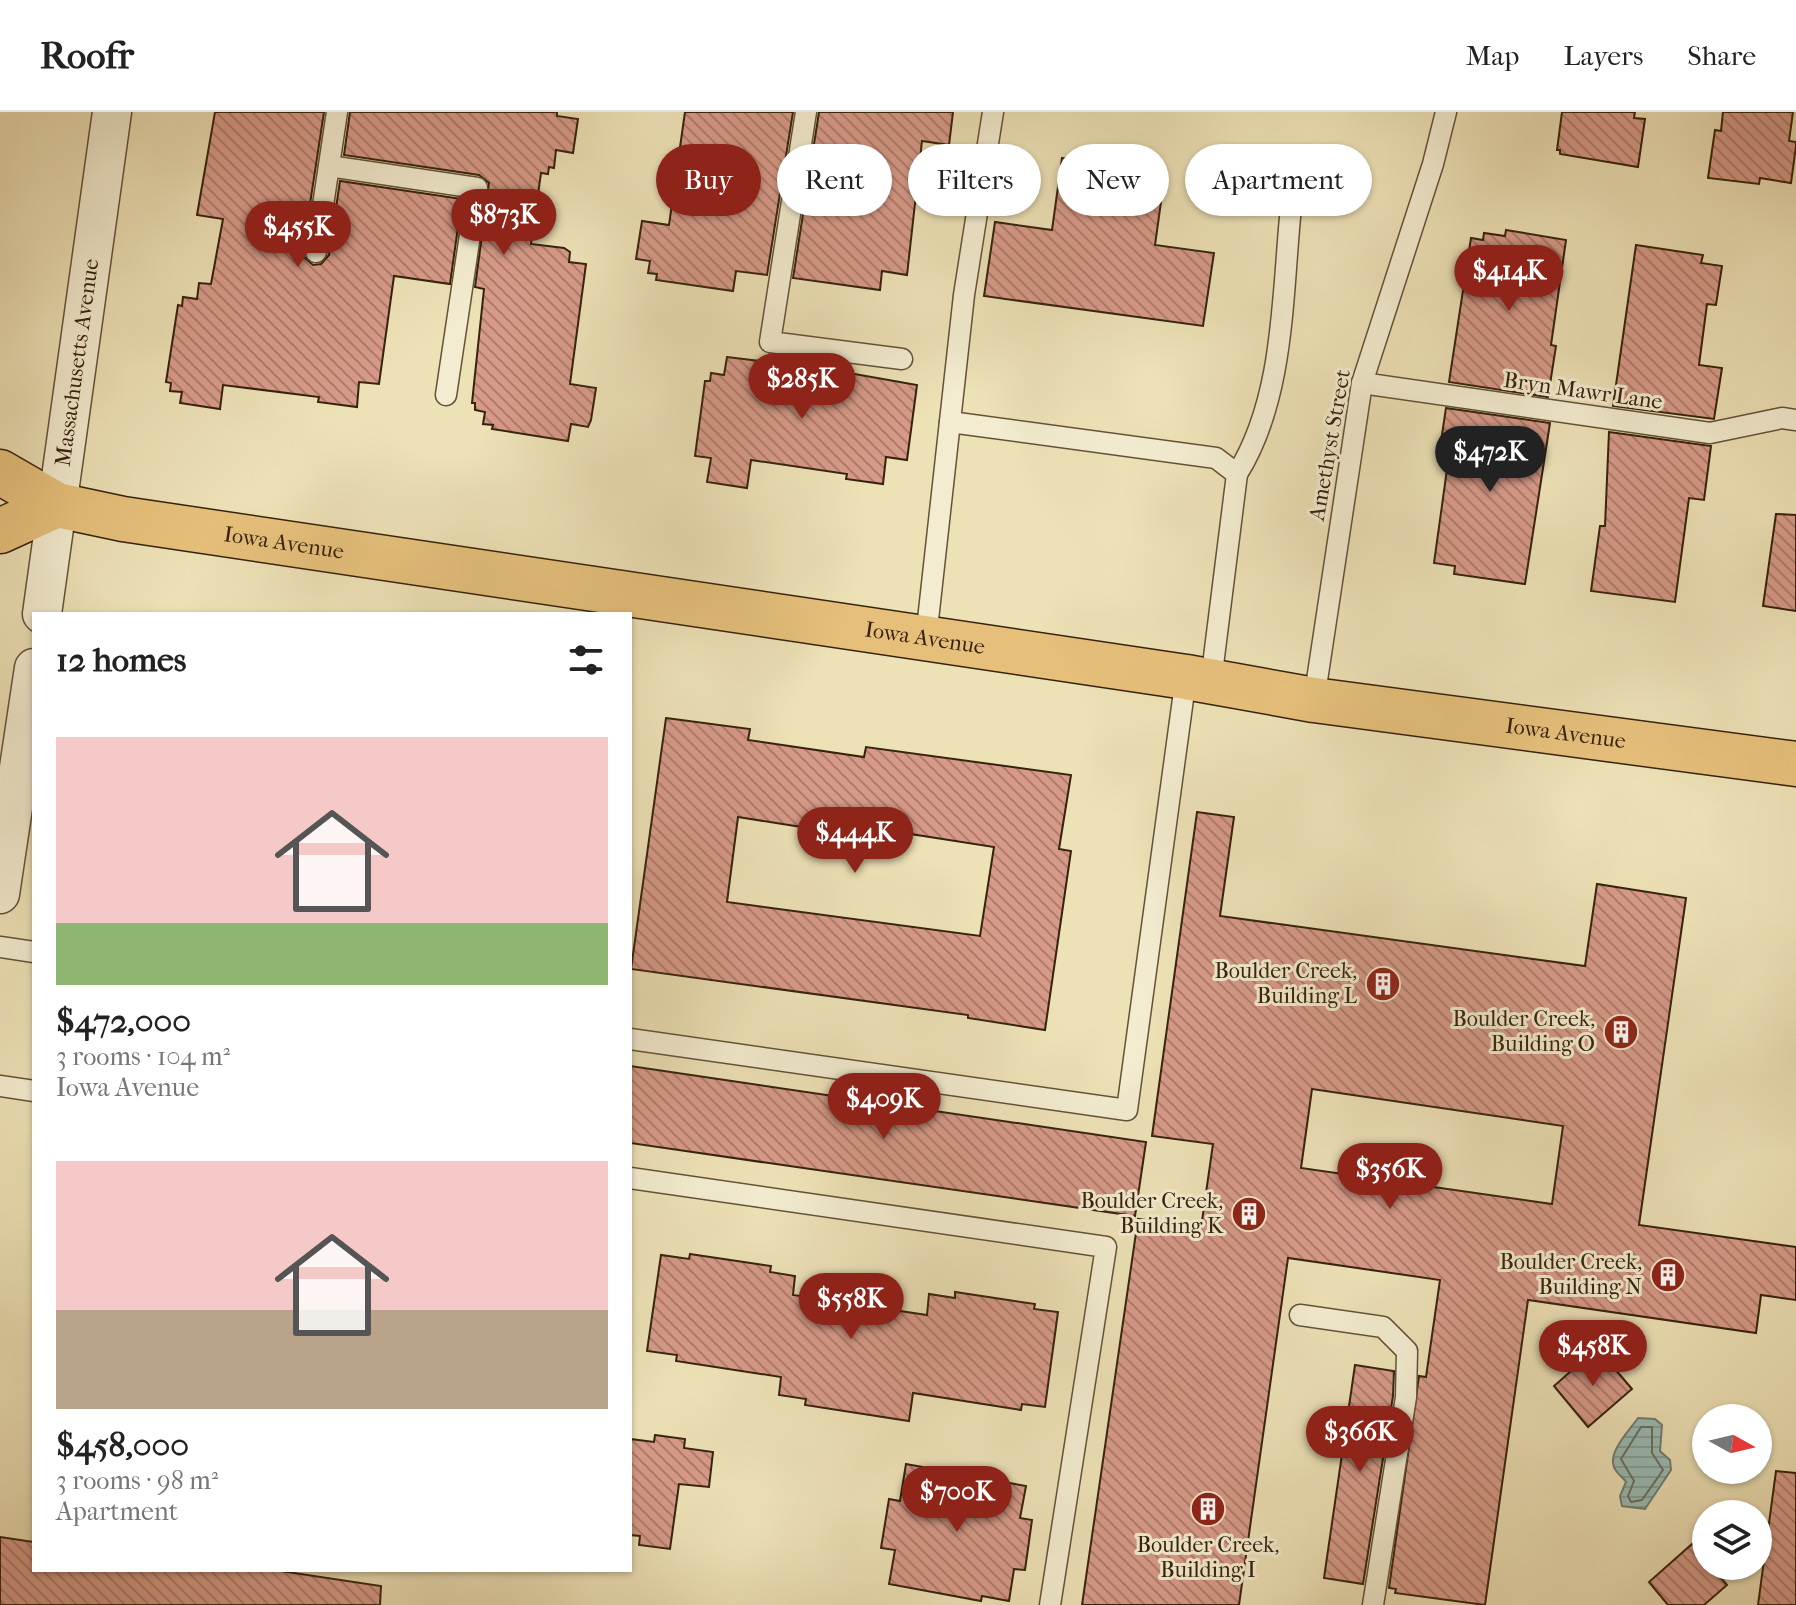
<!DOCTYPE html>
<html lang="en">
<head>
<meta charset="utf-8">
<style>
  body { margin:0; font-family:"IM FELL French Canon",serif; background:#f2f2f2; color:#222; height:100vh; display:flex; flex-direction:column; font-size:30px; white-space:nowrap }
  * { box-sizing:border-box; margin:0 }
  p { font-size:26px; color:#767676 }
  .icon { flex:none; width:44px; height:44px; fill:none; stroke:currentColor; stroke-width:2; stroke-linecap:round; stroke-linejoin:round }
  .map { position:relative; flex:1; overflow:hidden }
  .sheet { position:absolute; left:32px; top:500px; width:600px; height:960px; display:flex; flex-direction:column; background:#fff; border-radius:0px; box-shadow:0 2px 6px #0004 }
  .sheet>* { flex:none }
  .hud { position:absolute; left:656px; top:32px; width:760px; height:72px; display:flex; gap:16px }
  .needle { width:52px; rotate:98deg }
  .buttons { position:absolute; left:1692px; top:1292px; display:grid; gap:16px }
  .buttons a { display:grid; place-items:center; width:80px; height:80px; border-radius:50%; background:#fff; box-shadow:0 2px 6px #0004; font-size:40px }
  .price { position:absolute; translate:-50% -68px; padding:0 18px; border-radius:28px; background:#8f2418; color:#fff; font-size:26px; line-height:52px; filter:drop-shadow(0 2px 4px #0008) }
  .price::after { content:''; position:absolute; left:50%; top:48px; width:24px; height:18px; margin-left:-12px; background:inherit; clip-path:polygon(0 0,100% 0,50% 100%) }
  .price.on { background:#222; color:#fff }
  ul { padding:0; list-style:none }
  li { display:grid; align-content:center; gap:16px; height:424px; padding:0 24px }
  li span { display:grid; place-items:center; height:248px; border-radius:0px; color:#555 }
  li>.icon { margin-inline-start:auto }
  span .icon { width:144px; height:144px; fill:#fffc; stroke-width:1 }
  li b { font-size:34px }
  h2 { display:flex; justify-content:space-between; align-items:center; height:96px; padding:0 24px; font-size:34px }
  .pill { padding:0 28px; border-radius:36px; background:#fff; box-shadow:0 2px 6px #0004; font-size:28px; line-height:72px }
  .pill.on { background:#8f2418; color:#fff }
  header { display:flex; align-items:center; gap:48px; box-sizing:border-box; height:112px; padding:0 40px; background:#fff; border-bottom:2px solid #e0e0e0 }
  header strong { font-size:38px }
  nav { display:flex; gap:44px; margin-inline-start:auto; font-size:28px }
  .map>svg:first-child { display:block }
  .water { fill:url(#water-rules); stroke:#727e72; stroke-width:2 }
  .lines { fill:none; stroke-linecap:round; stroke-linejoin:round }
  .shore { stroke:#686f61; stroke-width:2 }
  .building { fill:url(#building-back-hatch); stroke:#36220d; stroke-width:2; fill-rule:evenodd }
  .lane-casing { stroke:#645237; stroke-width:23 }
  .street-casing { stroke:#645237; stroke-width:41 }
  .primary-casing { stroke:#36220d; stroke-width:47 }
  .lane { stroke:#f3ecd0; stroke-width:20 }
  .street { stroke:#f3ecd0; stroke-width:38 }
  .primary { stroke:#e6c07b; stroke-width:44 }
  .labels { text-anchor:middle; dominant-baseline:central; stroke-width:6; stroke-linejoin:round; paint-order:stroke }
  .street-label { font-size:22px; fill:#36220d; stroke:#f3ecd0 }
  .poi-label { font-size:22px; fill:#36220d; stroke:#f3ecd0; text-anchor:end }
</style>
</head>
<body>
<header>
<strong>Roofr</strong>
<nav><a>Map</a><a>Layers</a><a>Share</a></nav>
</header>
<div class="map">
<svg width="1796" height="1493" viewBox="0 0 1796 1493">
  <defs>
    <pattern id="water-rules" width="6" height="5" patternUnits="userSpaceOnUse" patternTransform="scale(2)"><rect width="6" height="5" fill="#9abcb5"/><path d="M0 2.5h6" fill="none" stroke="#85a19a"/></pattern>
    <pattern id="building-back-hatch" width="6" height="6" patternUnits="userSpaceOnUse" patternTransform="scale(2)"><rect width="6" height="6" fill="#d79a88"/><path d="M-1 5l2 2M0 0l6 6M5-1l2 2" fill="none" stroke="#af7d6e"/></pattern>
  </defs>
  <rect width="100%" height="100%" fill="#ede1b6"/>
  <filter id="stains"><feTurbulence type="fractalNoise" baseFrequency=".0025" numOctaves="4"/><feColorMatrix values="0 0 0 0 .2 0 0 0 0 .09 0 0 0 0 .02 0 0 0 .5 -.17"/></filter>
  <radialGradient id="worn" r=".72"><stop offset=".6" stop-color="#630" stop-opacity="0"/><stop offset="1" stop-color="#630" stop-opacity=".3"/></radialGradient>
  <path class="water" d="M1638 1306 1655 1307 1662 1313 1660 1339 1670 1348 1671 1358 1645 1397 1622 1394 1620 1384 1626 1370C1624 1366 1620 1364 1617 1360 1603 1344 1629 1319 1638 1306Z"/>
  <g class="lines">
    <path class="shore" d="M1652 1315V1341L1663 1358 1642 1388 1631 1390 1628 1384 1634 1369 1621 1347 1641 1315Z"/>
  </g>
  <g class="building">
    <path d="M215 0H324L303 138 304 145 313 153 321 152 329 143 340 69 462 87 450 172 394 164 379 272 359 270 357 295 318 290 319 285 223 273 220 297 180 291 182 280 170 279 171 271 166 270 178 193 182 194 183 185 197 187 199 171 211 172 223 107 197 103Z"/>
    <path d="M350 0H557V4L578 7 573 41 556 38 554 56 549 55 548 62 541 61 531 132 564 136 570 140 569 150 586 152 570 272 596 276 591 308 588 315 571 312 568 329 492 317 493 313 483 312 485 300 475 298V291H472L484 177 475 175 489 71 479 63 344 43Z"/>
    <path d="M685 0H793L767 163 736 159 733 179 656 168 657 162 648 161 650 149 636 147 642 109 669 113Z"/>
    <path d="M819 0H953L949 33 922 29 907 163 882 159 880 178 793 166Z"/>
    <path d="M1562 0H1635L1634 6 1645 7 1638 55 1560 42V38H1557Z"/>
    <path d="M1723 0H1793L1789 29 1796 30V34L1791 71 1760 66 1759 72 1708 66 1715 18 1721 19Z"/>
    <path d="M1062 46 1165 61 1155 133 1214 141 1203 214 984 184 995 110 1052 118Z"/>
    <path d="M1506 118 1566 128 1551 233 1556 234 1548 285 1449 270 1471 126 1483 128 1484 121 1505 124Z"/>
    <path d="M1636 133 1703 143 1701 151 1722 154 1716 193 1707 192 1699 253 1722 256 1714 307 1613 294Z"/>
    <path d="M727 245 832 258 917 273 907 348 886 345 883 372 846 367 847 362 751 348 747 376 707 370 711 346 695 344 705 269H710L711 261 724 263Z"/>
    <path d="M1446 296 1550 311 1525 472 1454 462 1455 454 1434 451 1448 350 1438 349Z"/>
    <path d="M1609 320 1711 334 1704 388 1689 386 1675 490 1591 479 1600 414H1605Z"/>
    <path d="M1776 402 1796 403V499L1763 494Z"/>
    <path d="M666 606 750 617 748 628 864 645 866 635 1071 663 1059 737 1071 739 1045 918 968 906V903L631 857ZM738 705 858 724 859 714 994 735 980 824 727 790Z"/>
    <path d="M1197 700 1234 705 1220 804 1585 854 1597 772 1686 786 1639 1113 1796 1135V1188L1761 1183 1756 1221 1528 1188 1485 1493 1395 1481 1396 1477 1389 1476 1419 1264 1426 1265 1440 1168 1288 1146 1239 1493H1082L1138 1107 1201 1116 1213 1032 1152 1024ZM1312 977 1563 1014 1552 1092 1301 1056Z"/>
    <path d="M630 954 1146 1030 1135 1104 630 1031Z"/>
    <path d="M690 1142 771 1154 770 1160 795 1164 793 1183 927 1203 929 1182 955 1186V1180L1035 1192 1034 1197 1058 1200 1045 1295 1022 1292 1021 1298 913 1281 909 1309 805 1293 806 1287 779 1283 781 1265 676 1249 677 1243 647 1239 661 1143 689 1147Z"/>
    <path d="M1597 1236 1632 1277 1588 1315 1554 1274Z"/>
    <path d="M1355 1253 1394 1259 1393 1284 1363 1472 1324 1466Z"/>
    <path d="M655 1323 685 1327 684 1336 713 1340 709 1375 679 1372 670 1437 639 1433 640 1424 630 1423V1327L654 1330Z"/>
    <path d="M906 1352 1026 1374 1020 1406 1032 1408 1025 1458 1014 1457 1009 1489 982 1484 981 1489 889 1472 895 1438 881 1436 889 1387 900 1389Z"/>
    <path d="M1776 1359 1796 1361V1493H1758Z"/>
    <path d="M0 1425 34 1430V1458H274L381 1474 380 1493H0Z"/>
    <path d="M1692 1432 1706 1448V1454H1711L1727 1473 1704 1493H1668L1649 1470Z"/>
  </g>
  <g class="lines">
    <g class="lane-casing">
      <g id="lane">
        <path d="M806 0 770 230 902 247"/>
        <path d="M329 54 477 76 446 283"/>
        <path d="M316 140 337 0"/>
        <path d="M1362 271 1710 321 1782 306 1796 308"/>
        <path d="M950 310 1216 346 1237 362 1211 569"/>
        <path d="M1237 362C1285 286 1282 182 1291 95"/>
        <path d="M926 526 964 183 993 0"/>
        <path d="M1314 588 1362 271 1433 52 1446 0"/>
        <path d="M0 835 34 840"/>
        <path d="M630 927 1127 998 1186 565"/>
        <path d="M0 974 34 979"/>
        <path d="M630 1066 1106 1135 1050 1493"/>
        <path d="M1300 1203 1383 1215 1407 1239 1406 1285 1373 1493"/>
      </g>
    </g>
    <g class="street-casing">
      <g id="street">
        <path id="s1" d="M42 502 112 0"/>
        <path d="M0 782 34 556"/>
      </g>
    </g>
    <g class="primary-casing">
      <g id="primary">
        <path id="s2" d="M0 360 57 393 123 407 1186 565 1314 588 1796 652"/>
        <path d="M0 419 57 393"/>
      </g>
    </g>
    <use href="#lane" class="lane"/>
    <use href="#street" class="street"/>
    <use href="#primary" class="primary"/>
  </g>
  <defs>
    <g id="building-disc" transform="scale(1.8)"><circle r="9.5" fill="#8f2418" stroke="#f3ecd0"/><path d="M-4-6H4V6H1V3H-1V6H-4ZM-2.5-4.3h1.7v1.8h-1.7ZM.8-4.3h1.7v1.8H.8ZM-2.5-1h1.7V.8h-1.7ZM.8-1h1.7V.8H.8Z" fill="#fff"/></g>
  </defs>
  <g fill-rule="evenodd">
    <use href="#building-disc" x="1383" y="872"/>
    <use href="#building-disc" x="1621" y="920"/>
    <use href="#building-disc" x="1249" y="1102"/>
    <use href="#building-disc" x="1668" y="1163"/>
    <use href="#building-disc" x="1208" y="1397"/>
  </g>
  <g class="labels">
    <g class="street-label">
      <text stroke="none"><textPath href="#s1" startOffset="254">Massachusetts Avenue</textPath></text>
      <text transform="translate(1583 279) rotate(8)">Bryn Mawr Lane</text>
      <text transform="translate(1330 333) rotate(-80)">Amethyst Street</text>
      <text stroke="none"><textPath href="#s2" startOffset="296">Iowa Avenue</textPath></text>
      <text stroke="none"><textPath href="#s2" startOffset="944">Iowa Avenue</textPath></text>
      <text stroke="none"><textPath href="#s2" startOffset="1592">Iowa Avenue</textPath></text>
    </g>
    <g class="poi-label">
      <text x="1357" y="859">Boulder Creek,<tspan x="1357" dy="25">Building L</tspan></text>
      <text x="1595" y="907">Boulder Creek,<tspan x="1595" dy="25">Building O</tspan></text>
      <text x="1223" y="1089">Boulder Creek,<tspan x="1223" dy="25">Building K</tspan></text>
      <text x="1642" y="1150">Boulder Creek,<tspan x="1642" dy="25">Building N</tspan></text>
      <text x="1208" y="1433" text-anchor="middle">Boulder Creek,<tspan x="1208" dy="25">Building I</tspan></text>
    </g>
  </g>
  <rect width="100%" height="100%" filter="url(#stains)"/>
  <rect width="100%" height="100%" fill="url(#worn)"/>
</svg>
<div class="buttons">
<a><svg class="needle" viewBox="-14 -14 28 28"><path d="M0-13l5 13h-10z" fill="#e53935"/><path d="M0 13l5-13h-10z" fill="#767676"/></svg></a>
<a><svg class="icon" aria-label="layers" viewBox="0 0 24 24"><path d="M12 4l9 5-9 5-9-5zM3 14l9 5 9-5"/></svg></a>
</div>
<b class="price" style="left:504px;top:145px">$873K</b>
<b class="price" style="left:298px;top:157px">$455K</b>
<b class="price" style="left:1509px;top:201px">$414K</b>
<b class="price" style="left:802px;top:309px">$285K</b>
<b class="price on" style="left:1490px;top:382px">$472K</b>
<b class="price" style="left:855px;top:763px">$444K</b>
<b class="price" style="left:884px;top:1029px">$409K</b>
<b class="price" style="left:1390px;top:1099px">$356K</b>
<b class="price" style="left:851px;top:1229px">$558K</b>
<b class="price" style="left:1593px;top:1276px">$458K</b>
<b class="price" style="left:1360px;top:1362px">$366K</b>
<b class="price" style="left:957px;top:1422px">$700K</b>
<div class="hud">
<a class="pill on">Buy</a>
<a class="pill">Rent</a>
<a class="pill">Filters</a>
<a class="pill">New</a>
<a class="pill">Apartment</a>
</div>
<section class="sheet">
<h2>12 homes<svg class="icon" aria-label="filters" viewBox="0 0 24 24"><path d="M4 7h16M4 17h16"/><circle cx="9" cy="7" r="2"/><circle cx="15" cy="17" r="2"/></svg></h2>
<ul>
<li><span style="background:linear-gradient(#f6c9c9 75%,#8fb573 0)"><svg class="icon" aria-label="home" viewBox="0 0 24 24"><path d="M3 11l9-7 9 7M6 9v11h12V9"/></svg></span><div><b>$472,000</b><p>3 rooms · 104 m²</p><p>Iowa Avenue</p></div></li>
<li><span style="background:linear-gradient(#f6c9c9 60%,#b9a48a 0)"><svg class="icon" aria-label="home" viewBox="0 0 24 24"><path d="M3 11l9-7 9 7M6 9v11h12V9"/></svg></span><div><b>$458,000</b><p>3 rooms · 98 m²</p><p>Apartment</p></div></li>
</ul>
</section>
</div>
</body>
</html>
